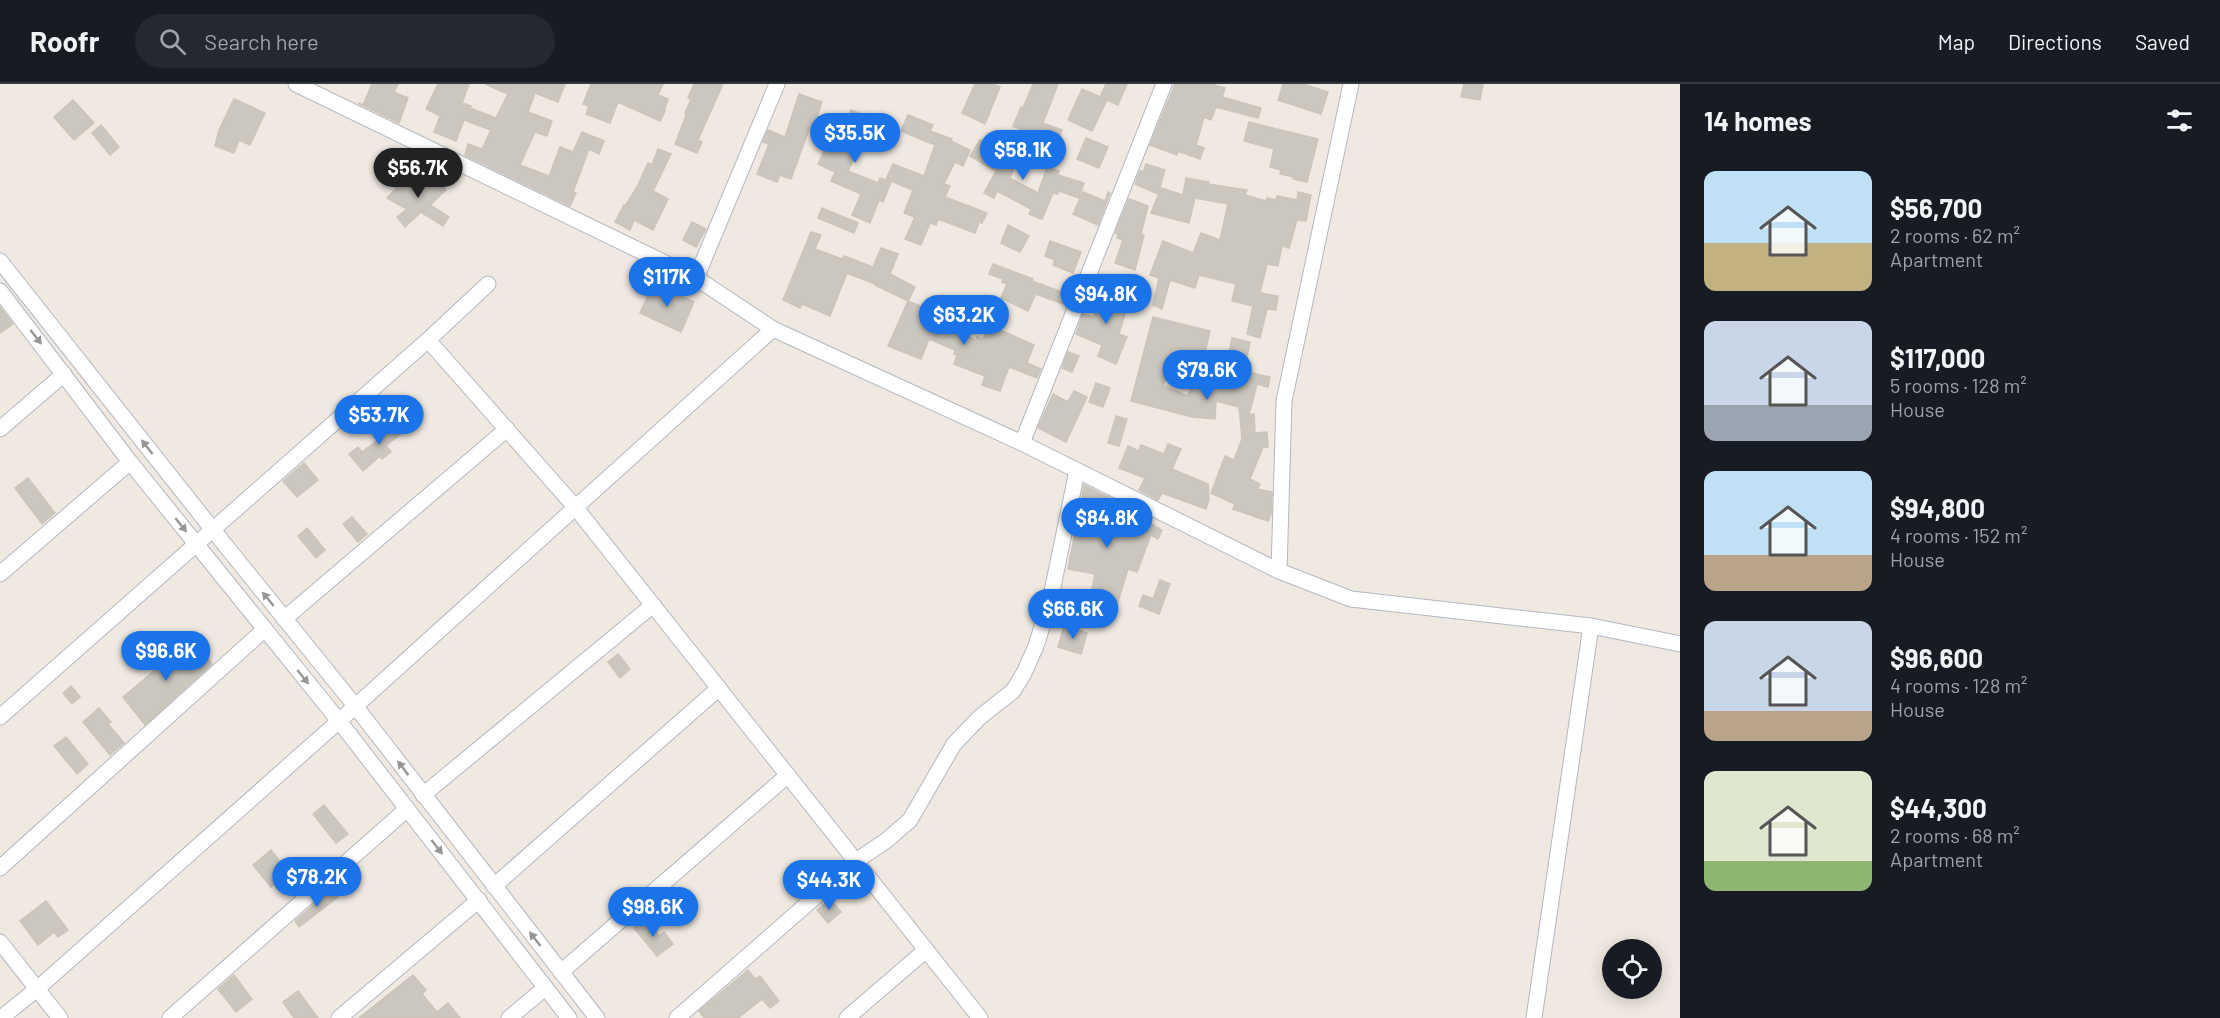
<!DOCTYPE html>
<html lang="en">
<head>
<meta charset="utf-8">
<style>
  body { margin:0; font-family:Barlow,sans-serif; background:#242831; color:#f1f3f6; height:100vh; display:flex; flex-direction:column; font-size:22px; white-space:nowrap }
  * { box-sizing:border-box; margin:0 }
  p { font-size:20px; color:#9ea1a6 }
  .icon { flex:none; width:33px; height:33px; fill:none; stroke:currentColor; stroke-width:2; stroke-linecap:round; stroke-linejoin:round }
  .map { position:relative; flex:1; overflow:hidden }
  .side { display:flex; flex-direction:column; background:#171b24; width:540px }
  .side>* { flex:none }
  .controls { position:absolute; left:1602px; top:855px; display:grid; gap:12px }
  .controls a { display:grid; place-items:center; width:60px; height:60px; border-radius:50%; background:#171b24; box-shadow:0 3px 15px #0003; font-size:30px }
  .price { position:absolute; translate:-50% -51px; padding:0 14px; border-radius:21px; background:#1a73e8; color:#fff; font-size:20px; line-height:39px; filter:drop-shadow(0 2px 3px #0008) }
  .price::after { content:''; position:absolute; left:50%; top:36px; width:18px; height:14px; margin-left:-9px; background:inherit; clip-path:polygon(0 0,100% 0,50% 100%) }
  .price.active { background:#222; color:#fff }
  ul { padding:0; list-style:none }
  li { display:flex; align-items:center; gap:18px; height:150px; padding:0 24px }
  li span { display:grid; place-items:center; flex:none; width:168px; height:120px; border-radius:12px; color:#555 }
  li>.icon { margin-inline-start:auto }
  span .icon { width:72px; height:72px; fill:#fffc; stroke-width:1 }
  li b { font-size:26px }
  h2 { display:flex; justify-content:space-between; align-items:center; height:72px; padding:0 24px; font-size:26px }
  header { display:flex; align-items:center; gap:36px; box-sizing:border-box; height:84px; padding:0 30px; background:#171b24; border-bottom:2px solid #363941 }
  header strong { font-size:28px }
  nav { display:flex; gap:33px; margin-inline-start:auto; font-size:21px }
  .search { width:420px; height:54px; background:#242831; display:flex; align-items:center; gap:15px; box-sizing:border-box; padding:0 21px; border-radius:33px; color:#9ea1a6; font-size:22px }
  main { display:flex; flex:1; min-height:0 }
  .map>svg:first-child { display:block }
  .building { fill:#cbc7bf; stroke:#cbc5ba; stroke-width:1.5; fill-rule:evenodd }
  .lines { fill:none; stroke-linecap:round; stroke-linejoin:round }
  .minor-casing { stroke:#b4b7c1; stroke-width:17 }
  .minor { stroke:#fff; stroke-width:15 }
  .oneway { fill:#969696 }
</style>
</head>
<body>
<header>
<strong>Roofr</strong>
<div class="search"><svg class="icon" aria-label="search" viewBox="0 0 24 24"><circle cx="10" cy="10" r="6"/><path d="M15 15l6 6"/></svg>Search here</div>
<nav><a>Map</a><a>Directions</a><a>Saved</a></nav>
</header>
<main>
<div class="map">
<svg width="1680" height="934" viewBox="0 0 1680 934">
  <rect width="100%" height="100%" fill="#efe9e1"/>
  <g class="building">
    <path d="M372 0H398L394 8 408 14 399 39 358 19 363 21Z"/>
    <path d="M438 0H469L462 19 471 22 470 24 496 34 508 10 485 0H565L558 18 535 9 528 28 552 37 547 52 535 48 520 81 549 92 560 63 573 68 582 48 604 57 599 70 589 65 573 108 576 109 570 122 465 71 468 60 482 65 491 46 464 36 456 57 434 48 440 32 426 25Z"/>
    <path d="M591 0H663L658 11 668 15 664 27H665L660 37 618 18 610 39 586 30 589 22 583 20Z"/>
    <path d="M694 0H723L698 56 702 58 697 69 675 60 687 29H685L691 15 688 14Z"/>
    <path d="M975 0H993L1000 3 985 40 962 29Z"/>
    <path d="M1033 0H1058L1043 39 1062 46 1055 63 1044 58 1035 75 1015 64 1025 47 1013 42 1021 23 1023 24Z"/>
    <path d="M1106 0H1127L1118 21 1107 16 1092 47 1068 36 1082 5 1100 13Z"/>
    <path d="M1175 0H1211L1225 4 1222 13 1261 24 1258 34 1216 23 1211 36 1204 33 1196 61 1204 64 1200 75 1178 67 1177 71 1150 61Z"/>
    <path d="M1283 0H1303L1328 8 1321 30 1278 16Z"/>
    <path d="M1464 0H1483L1480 16 1461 13Z"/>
    <path d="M799 10 822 18 814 42 811 40 791 95 780 91 777 98 757 90 769 60 763 58 768 46 785 53Z"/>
    <path d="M234 15 265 29 250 61 239 56 234 69 215 62 219 46Z"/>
    <path d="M73 16 94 39 74 56 54 33Z"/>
    <path d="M851 26 879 37 868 65 860 62 848 87 878 99 880 94 891 98 883 118 879 116 870 139 852 131 861 110 831 97 835 88 818 80 832 51 839 55Z"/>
    <path d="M908 31 933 41 930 47 952 55 951 57 970 66 963 82 955 78 944 100 950 102 945 113 987 129 982 139 979 138 975 149 938 135 936 141 930 139 921 161 905 155 915 133 904 129 913 106 886 95 893 80 924 92 935 61 901 47Z"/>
    <path d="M1249 38 1318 55 1307 98 1293 95 1294 93 1280 90 1281 86 1270 83 1274 65 1244 57Z"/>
    <path d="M101 41 119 63 110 71 92 49Z"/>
    <path d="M1086 54 1108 63 1099 84 1077 75Z"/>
    <path d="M980 56 1004 71 1006 66 1019 72 1010 94 1019 99 1038 109 1047 83 1059 87 1058 91 1084 99 1079 114 1059 107 1058 110 1053 109 1042 135 1029 130 1031 125 997 107 994 114 984 109 996 87 970 72Z"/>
    <path d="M658 65 671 70 653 107 668 115 653 146 634 136 630 146 615 138 624 121 625 122 637 103 648 79 652 81Z"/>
    <path d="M1146 80 1165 86 1158 110 1135 100 1140 87 1143 88Z"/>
    <path d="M413 86 433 101 438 97 446 106 430 121 449 133 443 142 421 128 405 143 397 133 407 125 387 114Z"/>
    <path d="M1186 94 1209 98 1208 100 1247 106 1245 111 1266 117 1267 114 1276 116 1277 112 1297 116 1298 108 1311 111 1306 137 1297 136 1289 164 1282 162 1278 182 1267 180 1260 209 1278 212 1276 226 1267 225 1260 254 1247 250 1253 222 1232 217 1236 200 1199 191 1195 204 1170 196 1162 225 1153 221 1159 194 1150 191 1163 157 1193 169 1201 149 1220 156 1228 120 1195 114 1189 139 1151 129 1161 104 1183 111Z"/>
    <path d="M1083 108 1105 117 1108 108 1110 109 1098 141 1073 130Z"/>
    <path d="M1129 115 1148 122 1141 150 1144 151 1135 186 1115 179 1123 156 1117 154 1118 151 1115 149Z"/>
    <path d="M822 124 858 139 854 149 818 134Z"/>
    <path d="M692 138 706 145 696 163 683 156Z"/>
    <path d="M1008 141 1029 152 1020 168 1001 159Z"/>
    <path d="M811 148 821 151 815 165 842 175 844 172 873 183 881 164 898 170 890 190 915 203 908 217 875 201V200L847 189 830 232 802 220 800 224 783 216Z"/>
    <path d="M1050 157 1081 168 1073 189 1053 181 1055 176 1045 172Z"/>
    <path d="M993 180 1033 195 1032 197 1070 211 1066 221 1036 210 1028 227 1001 214 1007 200 1002 198 1003 195 989 190Z"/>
    <path d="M653 200 694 218 681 248 640 229Z"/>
    <path d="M1101 205 1128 213 1129 216 1119 250 1127 253 1116 280 1098 272 1102 261 1076 250 1083 230 1093 233Z"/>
    <path d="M908 217 940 230 936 239 976 256 977 253 983 255 989 241 1034 261 1027 279 1041 285 1037 294 1009 283 1000 307 982 301 985 292 954 280 957 271 954 270 955 266 929 255 921 275 888 262Z"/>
    <path d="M0 223 13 240 0 249Z"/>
    <path d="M1153 233 1210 247 1204 273 1227 279 1232 254 1250 258 1246 278 1251 279 1248 288 1270 293 1268 303 1257 300 1249 331 1254 330 1255 349 1267 348 1268 363H1263L1250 395 1260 400 1257 405 1272 408 1271 430 1268 437 1233 425 1235 420 1211 409 1225 372 1234 376 1242 355 1239 323 1216 317 1215 335 1192 333 1131 317ZM1169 281 1195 287 1188 312 1163 302Z"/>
    <path d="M1068 268 1079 272 1072 288 1062 284Z"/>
    <path d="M1096 299 1110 304 1103 323 1089 318Z"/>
    <path d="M1074 307 1087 313 1066 358 1038 344 1053 310 1068 318Z"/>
    <path d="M1116 332 1127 335 1119 362 1108 359Z"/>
    <path d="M401 333 409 343 386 362 391 368 382 375 380 372 363 387 349 370 358 363 362 368 395 343 392 340Z"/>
    <path d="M1168 360 1181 365 1172 385 1208 400 1209 416 1206 425 1162 409 1158 416 1139 406 1145 394 1119 384 1128 362 1139 367 1141 361 1164 370Z"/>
    <path d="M304 379 318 396 297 413 283 397Z"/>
    <path d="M28 394 55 429 42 440 15 404Z"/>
    <path d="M1084 401 1116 417 1105 437 1130 439 1135 431 1162 446 1158 455 1151 451 1137 488 1128 485 1116 524 1113 522 1105 543 1095 539 1102 522 1089 520 1095 490 1068 485Z"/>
    <path d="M352 433 367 450 358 458 343 440Z"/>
    <path d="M307 444 325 466 316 474 298 452Z"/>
    <path d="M1160 496 1170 500 1159 530 1139 522 1143 511 1153 515Z"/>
    <path d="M1064 542 1087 549 1081 570 1058 563Z"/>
    <path d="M185 557 202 576 206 572 212 580 145 641 123 613 161 581 158 578 175 562 177 565Z"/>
    <path d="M618 570 630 585 620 594 608 578Z"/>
    <path d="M71 602 80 613 72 620 63 609Z"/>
    <path d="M99 624 111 638 108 640 124 659 110 671 83 638Z"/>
    <path d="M66 653 88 680 77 690 54 662Z"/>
    <path d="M324 721 348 750 336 759 313 730Z"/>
    <path d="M271 766 289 789 271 803 253 781Z"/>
    <path d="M332 805 338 813 299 843 295 837Z"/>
    <path d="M830 815 841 828 828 839 817 826Z"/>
    <path d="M46 817 68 846 58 853 54 848 38 861 20 837Z"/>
    <path d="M645 836 659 852 664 848 673 860 657 872 634 844Z"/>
    <path d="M748 886 755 895 760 892 779 917 770 924 762 915 738 934H704L699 927Z"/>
    <path d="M234 891 252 915 236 928 218 905Z"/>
    <path d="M413 891 426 906 422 910 437 928 448 919 460 934H359Z"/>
    <path d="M298 907 318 934H294L283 918Z"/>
  </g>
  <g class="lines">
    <g class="minor-casing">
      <g id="minor">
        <path d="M296 0 696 194 773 245 1022 359 1279 487 1351 515 1591 542 1680 560"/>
        <path d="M0 177 213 446 356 623 597 934"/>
        <path d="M696 194 777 0"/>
        <path d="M0 207 130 378 339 637 569 934"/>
        <path d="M428 256 576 424 980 934"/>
        <path d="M0 345 64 290"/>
        <path d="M1022 359 1164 0"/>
        <path d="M1279 487 1284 317 1351 0"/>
        <path d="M0 490 130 378"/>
        <path d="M284 535 507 345"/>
        <path d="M0 633 428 256 488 200"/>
        <path d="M423 711 653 521"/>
        <path d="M0 784 265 545"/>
        <path d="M494 802 719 604"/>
        <path d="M0 858 60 934"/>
        <path d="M561 888 788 691"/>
        <path d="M1 934 37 905 339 637 773 245"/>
        <path d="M170 934 407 725"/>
        <path d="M339 934 479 816"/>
        <path d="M509 934 545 904"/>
        <path d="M677 934 856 777 887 756 910 736 954 660 980 633 1013 607 1024 589 1036 562 1050 517 1077 387"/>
        <path d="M847 934 926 866"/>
        <path d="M1534 934 1591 542"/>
      </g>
    </g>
    <use href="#minor" class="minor"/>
  </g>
  <defs><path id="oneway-solid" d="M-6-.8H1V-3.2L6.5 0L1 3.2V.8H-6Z" transform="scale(1.5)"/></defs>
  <g class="oneway">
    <use href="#oneway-solid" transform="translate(36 253) rotate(52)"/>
    <use href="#oneway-solid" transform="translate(147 363) rotate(-128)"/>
    <use href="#oneway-solid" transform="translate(181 441) rotate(51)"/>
    <use href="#oneway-solid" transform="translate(268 515) rotate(-129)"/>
    <use href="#oneway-solid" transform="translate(303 593) rotate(51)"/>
    <use href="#oneway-solid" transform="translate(403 684) rotate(-127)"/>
    <use href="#oneway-solid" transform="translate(437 763) rotate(52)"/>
    <use href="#oneway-solid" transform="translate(535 855) rotate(-128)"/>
  </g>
</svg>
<div class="controls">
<a><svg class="icon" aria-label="locate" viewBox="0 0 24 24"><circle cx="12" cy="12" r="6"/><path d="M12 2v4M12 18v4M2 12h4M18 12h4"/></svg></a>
</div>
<b class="price" style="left:855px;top:80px">$35.5K</b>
<b class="price" style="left:1023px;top:97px">$58.1K</b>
<b class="price active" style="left:418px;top:115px">$56.7K</b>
<b class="price" style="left:667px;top:224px">$117K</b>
<b class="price" style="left:1106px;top:241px">$94.8K</b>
<b class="price" style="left:964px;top:262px">$63.2K</b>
<b class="price" style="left:1207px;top:317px">$79.6K</b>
<b class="price" style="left:379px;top:362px">$53.7K</b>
<b class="price" style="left:1107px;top:465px">$84.8K</b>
<b class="price" style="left:1073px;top:556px">$66.6K</b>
<b class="price" style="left:166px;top:598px">$96.6K</b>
<b class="price" style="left:317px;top:824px">$78.2K</b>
<b class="price" style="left:829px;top:827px">$44.3K</b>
<b class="price" style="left:653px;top:854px">$98.6K</b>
</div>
<section class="side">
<h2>14 homes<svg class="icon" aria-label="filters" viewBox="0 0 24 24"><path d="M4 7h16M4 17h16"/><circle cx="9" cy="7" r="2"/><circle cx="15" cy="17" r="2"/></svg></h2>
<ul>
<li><span style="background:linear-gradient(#bfe0f5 60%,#c2b280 0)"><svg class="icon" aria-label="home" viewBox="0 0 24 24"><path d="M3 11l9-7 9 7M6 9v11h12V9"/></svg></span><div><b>$56,700</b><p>2 rooms · 62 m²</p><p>Apartment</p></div></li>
<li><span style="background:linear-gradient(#c9d6e8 70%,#9aa5b1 0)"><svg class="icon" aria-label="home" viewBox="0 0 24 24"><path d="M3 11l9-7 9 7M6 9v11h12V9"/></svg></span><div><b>$117,000</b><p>5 rooms · 128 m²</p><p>House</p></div></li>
<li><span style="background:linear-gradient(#bfe0f5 70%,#b9a48a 0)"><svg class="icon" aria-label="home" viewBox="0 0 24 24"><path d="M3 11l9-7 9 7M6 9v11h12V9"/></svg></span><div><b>$94,800</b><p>4 rooms · 152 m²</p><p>House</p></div></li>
<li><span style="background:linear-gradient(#c9d6e8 75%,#b9a48a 0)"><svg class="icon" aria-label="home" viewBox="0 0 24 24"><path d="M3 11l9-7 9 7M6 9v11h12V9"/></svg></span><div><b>$96,600</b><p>4 rooms · 128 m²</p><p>House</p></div></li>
<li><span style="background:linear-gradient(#dfe7d0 75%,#8fb573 0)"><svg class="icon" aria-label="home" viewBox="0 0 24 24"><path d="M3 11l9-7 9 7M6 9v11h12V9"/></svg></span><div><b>$44,300</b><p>2 rooms · 68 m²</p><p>Apartment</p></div></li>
</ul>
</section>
</main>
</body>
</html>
